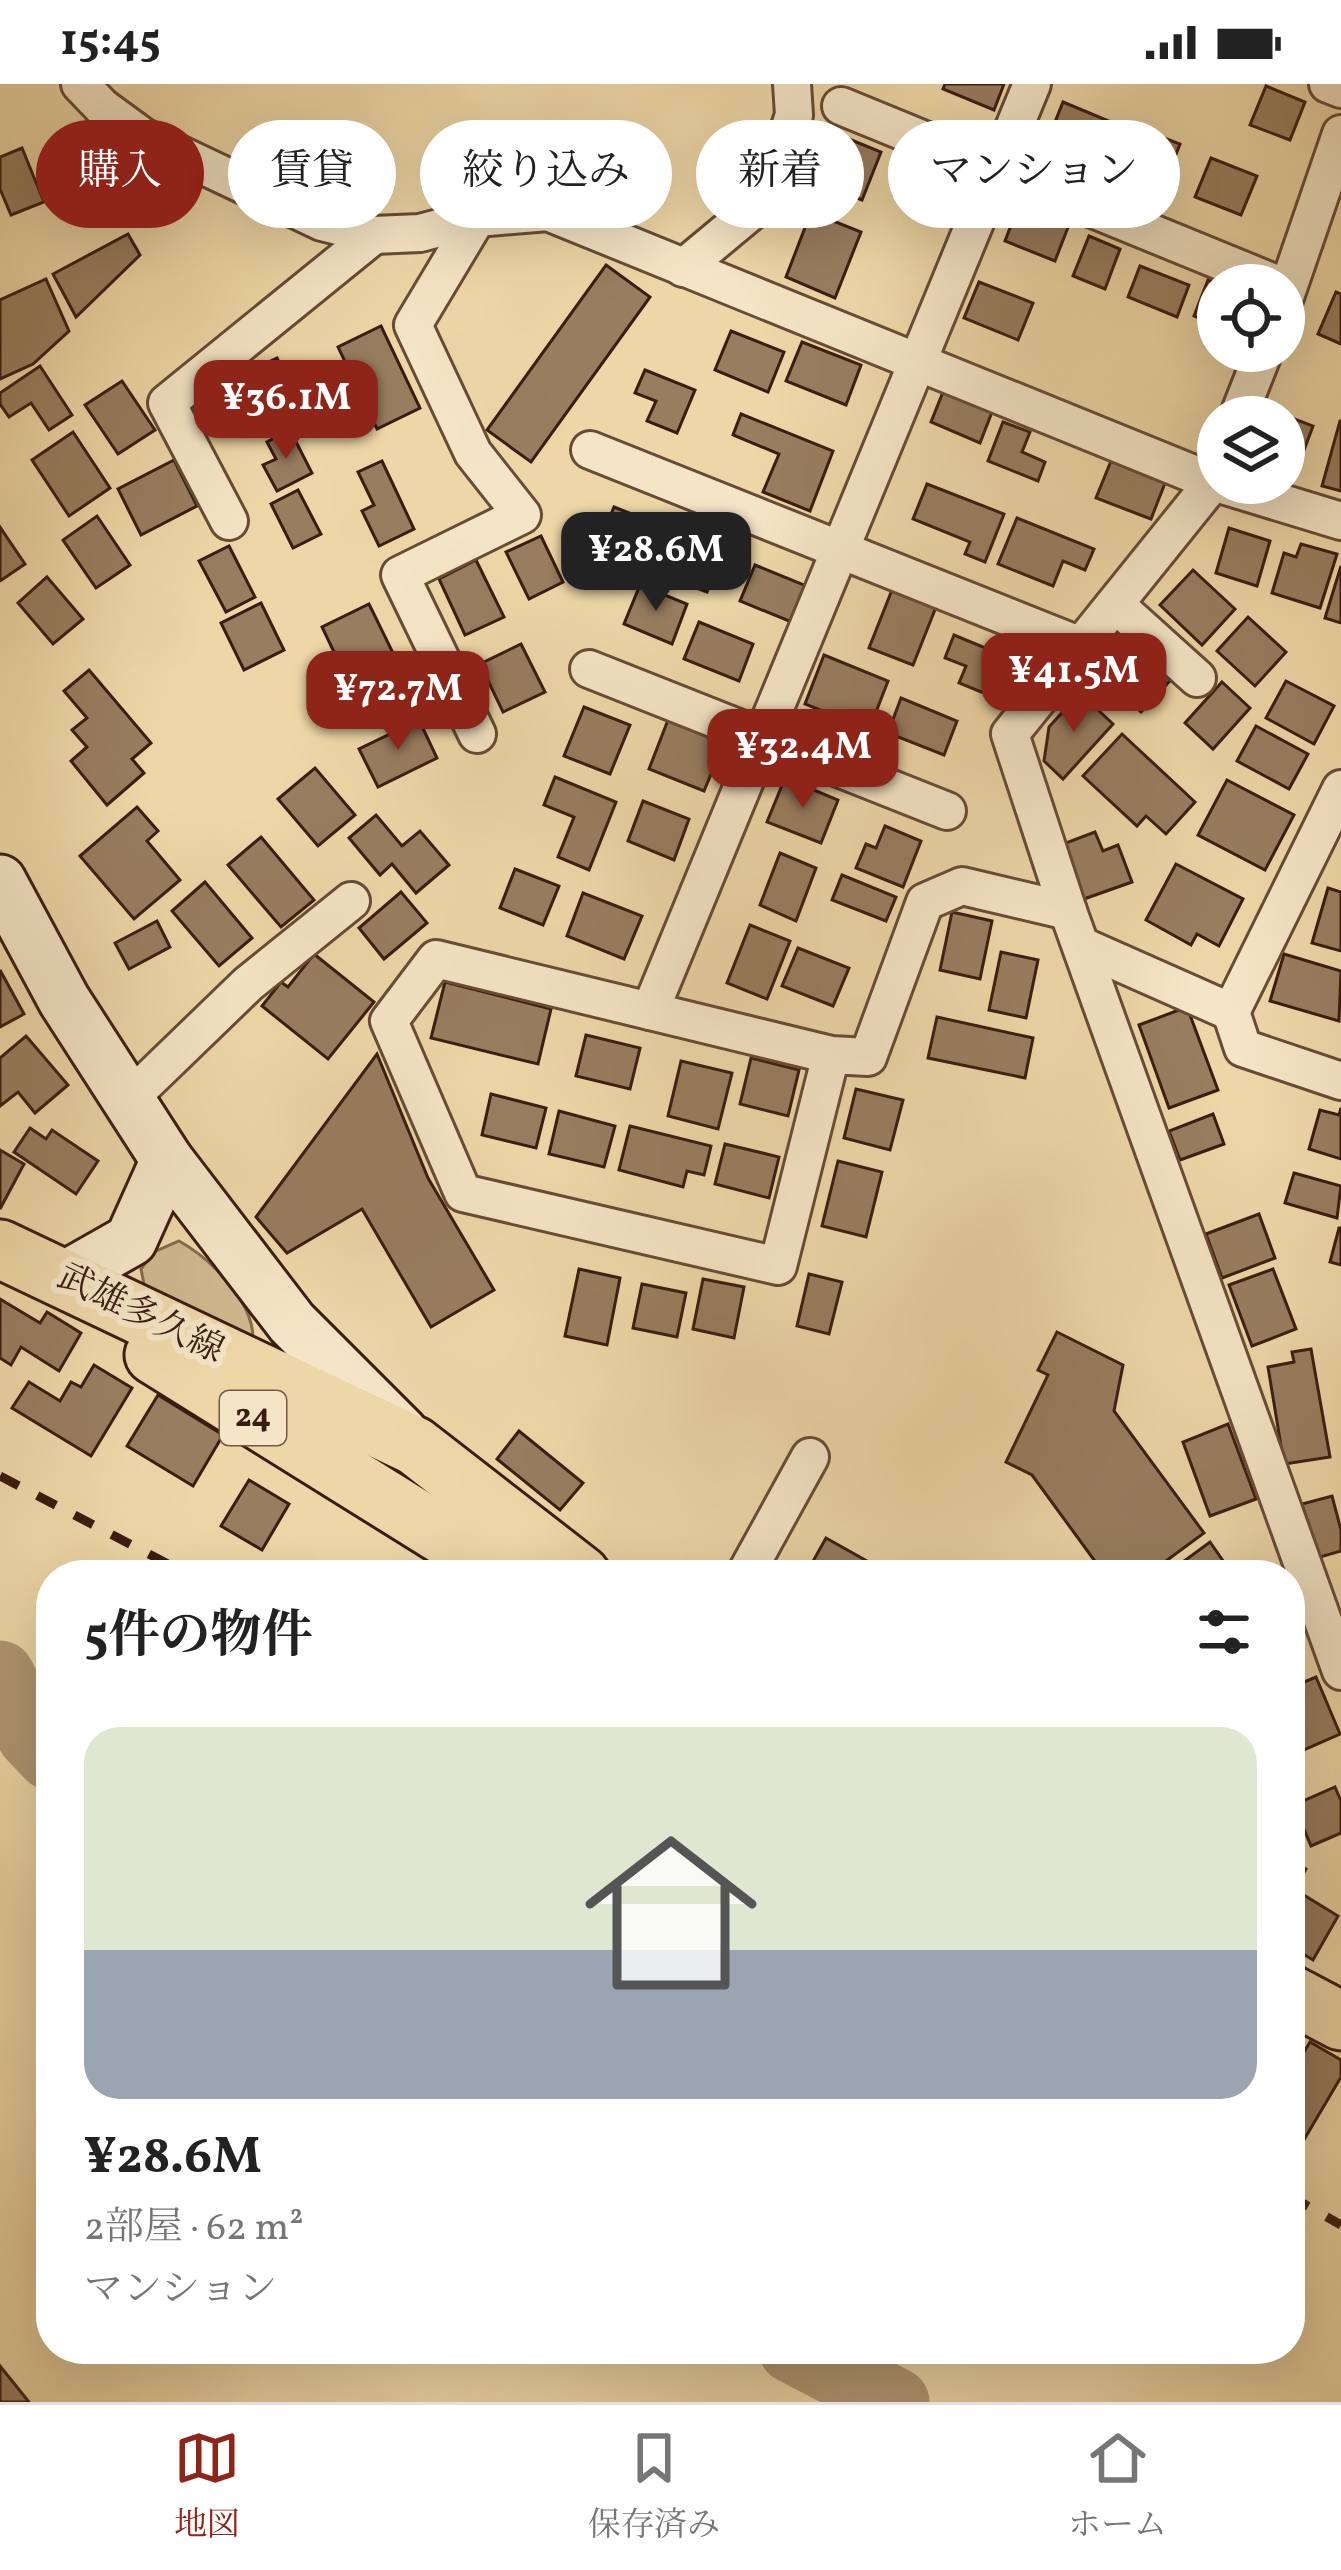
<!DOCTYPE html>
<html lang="ja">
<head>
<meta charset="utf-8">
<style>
  body { margin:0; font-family:Vollkorn,"Noto Serif JP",serif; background:#f6f6f6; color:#222; height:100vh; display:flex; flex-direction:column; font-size:45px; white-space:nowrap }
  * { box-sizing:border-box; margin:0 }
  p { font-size:39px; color:#767676 }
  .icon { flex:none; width:66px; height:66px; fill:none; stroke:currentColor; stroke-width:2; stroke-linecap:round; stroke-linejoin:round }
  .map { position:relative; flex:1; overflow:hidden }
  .drawer { position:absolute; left:36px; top:1476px; width:1269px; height:804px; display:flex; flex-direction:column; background:#fff; border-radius:48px; box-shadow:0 12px 48px #0002 }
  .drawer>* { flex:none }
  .top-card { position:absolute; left:36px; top:36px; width:1269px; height:108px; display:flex; gap:24px }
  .controls { position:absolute; left:1197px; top:180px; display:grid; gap:24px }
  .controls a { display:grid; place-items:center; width:108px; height:108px; border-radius:50%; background:#fff; box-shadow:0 12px 48px #0002; font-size:60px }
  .price { position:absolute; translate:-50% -102px; padding:0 27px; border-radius:24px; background:#8f2418; color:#fff; font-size:39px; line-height:78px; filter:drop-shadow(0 3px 6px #0008) }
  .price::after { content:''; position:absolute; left:50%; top:72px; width:36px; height:27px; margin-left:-18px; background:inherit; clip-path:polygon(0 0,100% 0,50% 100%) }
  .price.on { background:#222; color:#fff }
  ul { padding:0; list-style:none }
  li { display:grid; align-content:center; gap:24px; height:636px; padding:0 48px }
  li span { display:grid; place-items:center; height:372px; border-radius:36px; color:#555 }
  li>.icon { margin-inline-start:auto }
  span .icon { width:216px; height:216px; fill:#fffc; stroke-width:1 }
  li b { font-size:51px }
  h2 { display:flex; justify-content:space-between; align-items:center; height:144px; padding:0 48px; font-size:51px }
  .chip { padding:0 42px; border-radius:54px; background:#fff; box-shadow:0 12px 48px #0002; font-size:42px; line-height:108px }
  .chip.on { background:#8f2418; color:#fff }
  .status { display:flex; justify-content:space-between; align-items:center; height:84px; padding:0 60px; background:#fff; direction:ltr }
  .status svg { height:33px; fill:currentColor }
  .dock { display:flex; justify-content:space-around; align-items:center; height:168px; border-top:3px solid #e0e0e0; background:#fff; font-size:33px; color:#767676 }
  .dock a { display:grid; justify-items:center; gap:6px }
  .dock .on { color:#8f2418 }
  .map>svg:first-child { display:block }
  .green { fill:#d0b78d; stroke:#866a4e; stroke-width:3 }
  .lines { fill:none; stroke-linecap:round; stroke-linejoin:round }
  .river { stroke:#b19774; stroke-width:69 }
  .building { fill:#987d5f; stroke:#3b1c10; stroke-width:3 }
  .street-casing { stroke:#684b36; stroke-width:42 }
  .secondary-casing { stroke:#3b1c10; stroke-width:57 }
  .primary-casing { stroke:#3b1c10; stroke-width:63 }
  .street { stroke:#f4e5c6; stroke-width:36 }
  .secondary { stroke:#f4e5c6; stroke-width:51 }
  .primary { stroke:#eed7a7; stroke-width:57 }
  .rail { stroke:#3b1c10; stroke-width:9; stroke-dasharray:21 21; stroke-linecap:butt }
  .labels { text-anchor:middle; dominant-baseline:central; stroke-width:12; stroke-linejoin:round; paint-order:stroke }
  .shield { fill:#f4e5c6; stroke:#725847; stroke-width:3 }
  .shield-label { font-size:33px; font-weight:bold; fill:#3b1c10 }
  .street-label { font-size:36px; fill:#3b1c10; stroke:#f4e5c6 }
</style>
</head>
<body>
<div class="status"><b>15:45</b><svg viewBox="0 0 49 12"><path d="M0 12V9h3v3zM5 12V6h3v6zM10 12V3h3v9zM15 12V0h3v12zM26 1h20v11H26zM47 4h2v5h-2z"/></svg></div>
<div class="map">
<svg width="1341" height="2318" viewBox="0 0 1341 2318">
  <rect width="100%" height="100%" fill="#eed7a7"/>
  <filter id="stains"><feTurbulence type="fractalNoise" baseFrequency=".00167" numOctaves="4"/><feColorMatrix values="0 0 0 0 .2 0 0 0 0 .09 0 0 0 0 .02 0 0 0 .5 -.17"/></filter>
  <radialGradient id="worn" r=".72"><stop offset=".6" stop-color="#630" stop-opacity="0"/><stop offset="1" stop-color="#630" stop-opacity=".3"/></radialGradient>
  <path class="green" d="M179 1157C210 1174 252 1216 253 1253L246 1257 147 1215 141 1185 154 1168Z"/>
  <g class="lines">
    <g class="river">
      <path d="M0 1591 31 1651 51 1672"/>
      <path d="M793 2265 895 2318"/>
    </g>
  </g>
  <g class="building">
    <path d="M945 0H1004L994 26 943 5Z"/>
    <path d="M1266 2 1305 18 1290 56 1250 41Z"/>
    <path d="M1063 18 1116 40 1102 74 1049 53Z"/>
    <path d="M1136 43 1180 60 1166 96 1122 79Z"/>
    <path d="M844 53 881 68 862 116 824 101Z"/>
    <path d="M110 60 163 96 139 132 105 110 115 95 95 82Z"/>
    <path d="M22 64 44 118 11 131 0 105V73Z"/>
    <path d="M910 71 955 89 939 129 894 111Z"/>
    <path d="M1211 74 1257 92 1241 131 1195 113Z"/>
    <path d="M1020 118 1070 138 1055 177 1005 157Z"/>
    <path d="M811 128 861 148 835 214 786 193Z"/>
    <path d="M128 150 140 171 76 233 53 190Z"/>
    <path d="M1089 152 1120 165 1105 205 1073 192Z"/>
    <path d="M606 181 650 213 531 378 487 346Z"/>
    <path d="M1140 182 1189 201 1177 233 1128 213Z"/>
    <path d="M46 195 69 247 33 280 0 295V216Z"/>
    <path d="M1208 196 1221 201H1218V242L1194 232Z"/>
    <path d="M979 198 1033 219 1018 256 964 234Z"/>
    <path d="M1336 208 1341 210V260L1318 250Z"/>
    <path d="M381 242 420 324 377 345 338 263Z"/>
    <path d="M731 247 784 268 768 308 715 286Z"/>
    <path d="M802 258 861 281 846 321 786 297Z"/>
    <path d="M277 274 299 317 245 345 222 301Z"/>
    <path d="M40 282 72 331 49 346 31 319 9 333 0 320V309Z"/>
    <path d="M645 286 695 306 677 349 647 337 656 317 635 309Z"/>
    <path d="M122 297 155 346 118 370 85 321Z"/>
    <path d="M943 308 992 328 980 359 931 338Z"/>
    <path d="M1266 324 1313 342 1298 382 1284 376V333H1262Z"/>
    <path d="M741 330 833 367 810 427 763 408 779 370 733 351Z"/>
    <path d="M1340 337H1341V407L1322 402Z"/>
    <path d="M1003 338 1030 348 1022 368 1045 378 1038 397 988 377Z"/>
    <path d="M290 346 312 389 277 407 263 381 276 375 267 358Z"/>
    <path d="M73 348 110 404 69 432 32 376Z"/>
    <path d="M174 376 197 422 141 451 118 405Z"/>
    <path d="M382 377 414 445 379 462 362 427 374 421 358 388Z"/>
    <path d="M1111 377 1165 399 1151 435 1096 414Z"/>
    <path d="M927 400 1004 430 985 478 965 470 970 458 913 435Z"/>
    <path d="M298 406 321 450 293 464 271 420Z"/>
    <path d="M614 423 655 439 636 489 594 472Z"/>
    <path d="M97 432 130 481 96 504 63 456Z"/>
    <path d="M1017 434 1094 465 1085 486 1063 477 1053 502 998 480Z"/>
    <path d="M0 443 25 480 0 497Z"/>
    <path d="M1229 444 1270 457 1257 502 1216 489Z"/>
    <path d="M692 446 726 459 707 508 673 495Z"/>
    <path d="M541 452 563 498 529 515 506 468Z"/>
    <path d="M1301 460 1337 470 1320 524 1272 509 1284 469 1296 473Z"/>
    <path d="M229 462 255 513 226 528 199 477Z"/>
    <path d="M476 476 504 533 465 551 439 495Z"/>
    <path d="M755 481 809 503 794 539 740 517Z"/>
    <path d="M1341 482V539L1325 534Z"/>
    <path d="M1193 486 1235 525 1202 561 1160 521Z"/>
    <path d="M47 493 83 535 53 560 18 519Z"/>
    <path d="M640 501 687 520 672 560 624 540Z"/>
    <path d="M892 506 936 523 913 581 869 564Z"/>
    <path d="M261 519 284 566 244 586 221 539Z"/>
    <path d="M369 520 393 569 328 600 316 576 334 568 322 543Z"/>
    <path d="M1248 533 1286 568 1255 602 1217 567Z"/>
    <path d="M699 538 753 560 739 597 684 575Z"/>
    <path d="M1137 549 1179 587 1141 628 1099 590Z"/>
    <path d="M954 551 1012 575 996 614 959 599 966 582 945 574Z"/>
    <path d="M521 560 545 608 503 628 480 580Z"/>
    <path d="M824 571 888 597 869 646 805 620Z"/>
    <path d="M393 580 412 620 363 643 343 603Z"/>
    <path d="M89 586 151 659 132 675 144 689 107 721 71 677 87 663 72 646 87 634 64 607Z"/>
    <path d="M1286 597 1334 622 1314 660 1266 634Z"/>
    <path d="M1222 598 1250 624 1213 665 1185 639Z"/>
    <path d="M1080 609 1113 640 1063 695 1044 677 1049 643Z"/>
    <path d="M901 614 957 637 944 671 888 649Z"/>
    <path d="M584 623 630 641 610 690 564 672Z"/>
    <path d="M419 636 437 674 378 703 359 665Z"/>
    <path d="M668 636 724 659 704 707 649 685Z"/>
    <path d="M1256 642 1308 670 1289 705 1237 677Z"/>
    <path d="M1122 650 1195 718 1166 750 1146 732 1137 742 1083 692Z"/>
    <path d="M315 684 355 731 318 762 278 715Z"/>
    <path d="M555 693 616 718 589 786 558 773 574 733 544 721Z"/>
    <path d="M785 694 838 716 821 759 767 738Z"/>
    <path d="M1227 696 1294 731 1265 786 1198 751Z"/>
    <path d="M643 717 689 735 674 776 628 757Z"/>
    <path d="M137 723 158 747 147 757 180 796 134 835 80 772Z"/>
    <path d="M376 731 402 762 420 747 449 781 416 809 392 780 380 791 349 754Z"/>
    <path d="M885 742 921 757 903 803 856 784 866 760 876 764Z"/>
    <path d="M1095 748 1103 767 1118 761 1132 798 1084 815 1063 760Z"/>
    <path d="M261 753 314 816 281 843 228 781Z"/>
    <path d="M780 769 816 784 796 837 760 821Z"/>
    <path d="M1176 780 1243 815 1219 862 1197 850 1191 861 1146 836Z"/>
    <path d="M515 785 559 802 543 841 500 824Z"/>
    <path d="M842 791 896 813 886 837 832 816Z"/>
    <path d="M205 798 252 854 219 882 172 827Z"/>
    <path d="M1328 804 1341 808V867L1312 859Z"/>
    <path d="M401 808 427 839 384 875 359 844Z"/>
    <path d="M583 809 642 832 624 875 567 852Z"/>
    <path d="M952 828 992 837 980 895 940 886Z"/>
    <path d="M157 837 170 863 129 885 115 859Z"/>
    <path d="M750 841 790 857 767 915 727 899Z"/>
    <path d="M798 864 849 884 833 922 782 902Z"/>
    <path d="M1001 868 1038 876 1026 934 989 926Z"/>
    <path d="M314 870 374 918 328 975 262 922 281 898 288 903Z"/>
    <path d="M1284 870 1341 887 1339 937 1270 917Z"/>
    <path d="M0 886 24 930 0 943Z"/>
    <path d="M445 898 551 925 538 980 431 954Z"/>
    <path d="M1187 923 1218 1006 1169 1024 1139 941Z"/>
    <path d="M937 933 1033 954 1025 994 928 974Z"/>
    <path d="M586 951 640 964 630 1005 576 992Z"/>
    <path d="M26 952 68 1001 35 1029 18 1008 0 1022V974Z"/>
    <path d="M377 970 428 1094 494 1206 431 1243 362 1125 287 1169 256 1133Z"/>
    <path d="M751 974 799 986 788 1032 740 1020Z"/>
    <path d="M681 977 732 989 718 1045 668 1032Z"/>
    <path d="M856 1005 903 1016 890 1066 844 1054Z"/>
    <path d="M491 1010 546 1024 536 1064 482 1051Z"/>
    <path d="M1341 1024V1075L1309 1065 1320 1026 1339 1031Z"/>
    <path d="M559 1027 615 1042 604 1083 549 1070Z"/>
    <path d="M1213 1030 1224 1060 1180 1076 1169 1047Z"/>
    <path d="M630 1042 711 1062 704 1091 687 1087 683 1103 619 1086Z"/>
    <path d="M30 1044 46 1055 52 1046 98 1077 76 1110 14 1068Z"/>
    <path d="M725 1060 779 1073 769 1114 715 1100Z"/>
    <path d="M0 1066 24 1080 0 1125Z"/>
    <path d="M838 1077 882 1088 866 1153 822 1142Z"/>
    <path d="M1294 1089 1341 1102 1337 1134 1285 1119Z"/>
    <path d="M1259 1130 1275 1174 1222 1194 1206 1150Z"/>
    <path d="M1339 1144H1341V1181L1330 1178Z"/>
    <path d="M579 1185 620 1194 607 1261 565 1252Z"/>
    <path d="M1273 1185 1296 1245 1252 1262 1229 1201Z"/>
    <path d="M809 1190 842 1198 829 1250 797 1242Z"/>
    <path d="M703 1195 744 1203 734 1254 693 1245Z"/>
    <path d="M642 1200 686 1209 677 1253 633 1244Z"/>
    <path d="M0 1215 40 1239 47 1228 81 1249 59 1287 21 1263 11 1281 0 1274Z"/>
    <path d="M1057 1248 1123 1281 1114 1327 1204 1449 1147 1491H1105L1032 1391 1006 1378 1048 1291 1038 1286Z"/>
    <path d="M1311 1265 1330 1373 1284 1380 1268 1283 1294 1278 1292 1268Z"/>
    <path d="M94 1281 132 1304 91 1372 12 1324 29 1298 60 1317 71 1298 81 1303Z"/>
    <path d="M158 1311 223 1351 193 1402 127 1362Z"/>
    <path d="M1228 1340 1256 1415 1210 1432 1183 1358Z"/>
    <path d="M519 1347 583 1399 560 1426 497 1375Z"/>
    <path d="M249 1396 289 1420 262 1466 221 1442Z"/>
    <path d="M1332 1412 1341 1446V1467L1317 1474 1302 1420Z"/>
    <path d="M826 1454 892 1491 807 1488Z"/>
    <path d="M1210 1458 1233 1491H1165Z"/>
    <path d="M1316 1593 1340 1650 1290 1672V1604Z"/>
    <path d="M1335 1703 1341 1717V1749L1311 1762 1294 1721Z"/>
    <path d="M1290 1775 1306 1785 1294 1805 1338 1832 1313 1876 1290 1862Z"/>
    <path d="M1310 1958 1341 1976V1993L1295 2071 1290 2068V1991Z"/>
    <path d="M0 2282 29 2318H0Z"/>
  </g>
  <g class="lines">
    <g class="street-casing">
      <g id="street">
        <path d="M80 0 102 23 143 53 322 138 374 151 420 149 477 134 548 128 1213 398 1010 650 1068 827 1341 1587"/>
        <path d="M1328 0 1341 5"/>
        <path d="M841 22 1279 201"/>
        <path d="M683 184 766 115 794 31 792 0"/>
        <path d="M1284 216 1341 50"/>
        <path d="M1238 333 1264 267"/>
        <path d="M590 366 1081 562"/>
        <path d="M1218 385 1213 398 1341 437"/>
        <path d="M229 437 167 319 374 151"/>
        <path d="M1115 520 1197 594"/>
        <path d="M589 585 947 727"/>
        <path d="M477 650 400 491 522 431 473 369 413 241 477 134"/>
        <path d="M1082 862 1231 928 1341 705"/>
        <path d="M650 927 1032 0"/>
        <path d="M1231 928 1243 964 1341 997"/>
        <path d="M831 971 778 1182 463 1109 389 937 436 875 831 971 868 973 925 818 962 802 1068 827"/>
        <path d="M128 1016 248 900 351 817"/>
        <path d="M745 1491 810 1373"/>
      </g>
    </g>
    <g class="secondary-casing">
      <g id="secondary">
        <path d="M0 797 64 916 167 1076 292 1239 402 1349"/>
        <path d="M64 1194 131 1156 167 1076"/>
      </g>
    </g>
    <g class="primary-casing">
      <g id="primary">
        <path d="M0 1165 415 1362 581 1491"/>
        <path d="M154 1271 507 1491"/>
        <path d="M1290 1910 1341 1937"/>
      </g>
    </g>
    <use href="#street" class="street"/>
    <use href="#secondary" class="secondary"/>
    <use href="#primary" class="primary"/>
    <g class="rail">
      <path d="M0 1392 189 1491"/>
      <path d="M1290 2112 1341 2141"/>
    </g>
  </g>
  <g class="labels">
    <rect class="shield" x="220" y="1307" width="66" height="54" rx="9"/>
    <g class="shield-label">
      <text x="253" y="1334">24</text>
    </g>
    <g class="street-label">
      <text transform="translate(140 1231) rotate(26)">武雄多久線</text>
    </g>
  </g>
  <rect width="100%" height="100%" filter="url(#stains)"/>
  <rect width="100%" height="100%" fill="url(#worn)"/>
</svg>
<div class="controls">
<a><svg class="icon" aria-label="locate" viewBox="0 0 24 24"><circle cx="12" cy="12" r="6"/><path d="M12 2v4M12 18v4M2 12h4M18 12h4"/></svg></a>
<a><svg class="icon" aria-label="layers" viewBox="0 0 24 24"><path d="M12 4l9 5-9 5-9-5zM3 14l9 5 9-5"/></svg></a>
</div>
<b class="price" style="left:286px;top:378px">¥36.1M</b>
<b class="price on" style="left:656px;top:530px">¥28.6M</b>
<b class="price" style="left:1074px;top:651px">¥41.5M</b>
<b class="price" style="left:398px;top:669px">¥72.7M</b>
<b class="price" style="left:803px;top:727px">¥32.4M</b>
<div class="top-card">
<a class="chip on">購入</a>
<a class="chip">賃貸</a>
<a class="chip">絞り込み</a>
<a class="chip">新着</a>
<a class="chip">マンション</a>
</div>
<section class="drawer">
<h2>5件の物件<svg class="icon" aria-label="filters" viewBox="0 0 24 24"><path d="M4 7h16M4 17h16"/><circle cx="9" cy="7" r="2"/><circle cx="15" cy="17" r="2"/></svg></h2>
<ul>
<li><span style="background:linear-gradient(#dfe7d0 60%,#9aa5b1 0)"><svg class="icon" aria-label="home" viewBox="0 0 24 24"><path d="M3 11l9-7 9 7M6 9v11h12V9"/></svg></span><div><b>¥28.6M</b><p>2部屋 · 62 m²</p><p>マンション</p></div></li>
</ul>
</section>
</div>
<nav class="dock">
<a class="on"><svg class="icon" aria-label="map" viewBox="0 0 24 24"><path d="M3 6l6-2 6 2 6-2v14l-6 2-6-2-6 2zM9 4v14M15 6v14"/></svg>地図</a>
<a><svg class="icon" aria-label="saved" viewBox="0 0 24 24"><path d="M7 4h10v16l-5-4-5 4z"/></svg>保存済み</a>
<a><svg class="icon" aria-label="home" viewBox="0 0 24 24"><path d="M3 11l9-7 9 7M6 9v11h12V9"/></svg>ホーム</a>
</nav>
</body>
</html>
